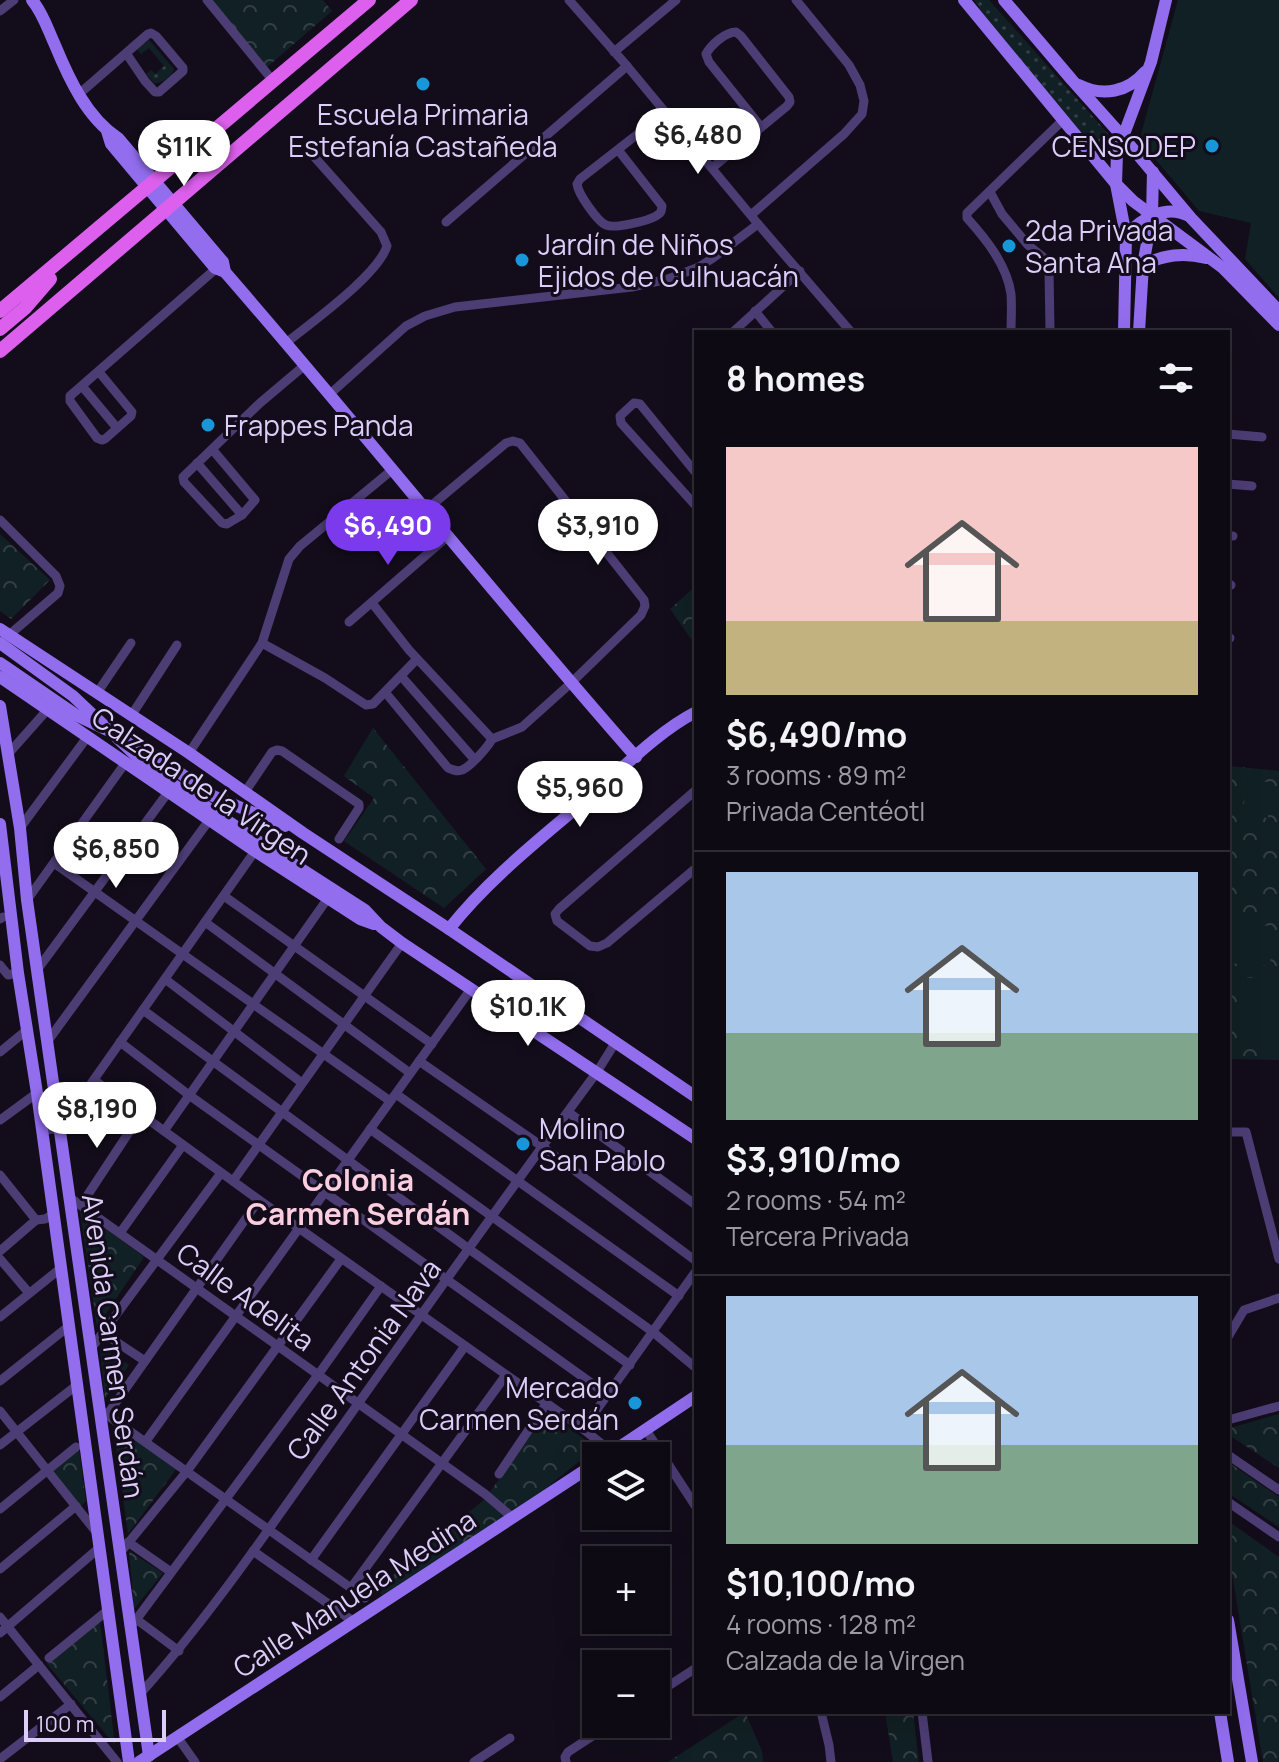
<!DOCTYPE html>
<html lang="en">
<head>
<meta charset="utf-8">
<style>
  body { margin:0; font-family:Manrope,sans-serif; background:#1c1822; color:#f1f3f6; height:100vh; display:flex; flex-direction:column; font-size:30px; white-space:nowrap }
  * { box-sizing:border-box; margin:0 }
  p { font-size:26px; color:#9b9aa0 }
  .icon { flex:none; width:44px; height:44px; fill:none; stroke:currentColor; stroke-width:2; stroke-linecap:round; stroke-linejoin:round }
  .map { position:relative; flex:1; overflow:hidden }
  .details { position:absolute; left:694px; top:330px; width:536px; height:1384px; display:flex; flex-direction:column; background:#0e0a14; border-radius:0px; box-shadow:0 8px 32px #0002,0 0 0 2px #2e2b34 }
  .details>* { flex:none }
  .tools { position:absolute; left:582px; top:1442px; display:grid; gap:16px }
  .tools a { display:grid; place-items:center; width:88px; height:88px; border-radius:0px; background:#0e0a14; box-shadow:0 8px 32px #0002,0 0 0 2px #2e2b34; font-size:40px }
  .scale { position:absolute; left:24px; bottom:20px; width:142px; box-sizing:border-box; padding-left:8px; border:4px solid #ddcdf9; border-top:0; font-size:22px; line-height:28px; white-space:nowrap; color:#ddcdf9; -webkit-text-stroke:6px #130d1b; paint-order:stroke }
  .price { position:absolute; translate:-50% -68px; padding:0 18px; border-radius:28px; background:#fff; color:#222; font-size:26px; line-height:52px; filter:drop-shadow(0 2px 4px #0008) }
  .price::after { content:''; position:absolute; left:50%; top:48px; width:24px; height:18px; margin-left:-12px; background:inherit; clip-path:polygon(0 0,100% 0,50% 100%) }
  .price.selected { background:#7c3aed; color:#fff }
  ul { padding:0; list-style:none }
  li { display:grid; align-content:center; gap:16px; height:424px; padding:0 32px }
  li+li { border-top:2px solid #2e2b34 }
  li span { display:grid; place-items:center; height:248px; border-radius:0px; color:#555 }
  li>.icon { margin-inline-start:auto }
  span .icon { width:144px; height:144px; fill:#fffc; stroke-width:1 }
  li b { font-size:34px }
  h2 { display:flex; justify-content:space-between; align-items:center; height:96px; padding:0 32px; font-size:34px }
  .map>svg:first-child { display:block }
  .grass { fill:url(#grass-dots) }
  .park { fill:url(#park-crowns) }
  .pitch { fill:#112024 }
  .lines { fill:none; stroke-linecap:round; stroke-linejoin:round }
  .street { stroke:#4d3d75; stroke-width:9 }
  .secondary { stroke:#926eef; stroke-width:12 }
  .primary { stroke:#dc60ed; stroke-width:14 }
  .secondary-bridge { stroke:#926eef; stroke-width:12 }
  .poi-dot { fill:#1896da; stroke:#130d1b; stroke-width:3 }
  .labels { text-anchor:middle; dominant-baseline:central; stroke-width:6; stroke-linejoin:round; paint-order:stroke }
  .poi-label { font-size:28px; fill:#ddcdf9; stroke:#130d1b; text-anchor:start }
  .street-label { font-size:28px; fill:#ddcdf9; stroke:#130d1b }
  .neighbourhood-label { font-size:30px; font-weight:bold; fill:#facedf; stroke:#130d1b }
</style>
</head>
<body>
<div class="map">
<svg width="1279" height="1762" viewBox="0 0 1279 1762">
  <defs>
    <pattern id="grass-dots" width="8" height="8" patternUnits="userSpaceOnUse" patternTransform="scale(2)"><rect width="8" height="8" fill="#112024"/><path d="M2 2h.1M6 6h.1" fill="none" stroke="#333f45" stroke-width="1.8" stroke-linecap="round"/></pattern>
    <pattern id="park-crowns" width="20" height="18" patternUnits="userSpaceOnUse" patternTransform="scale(2)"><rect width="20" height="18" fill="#112024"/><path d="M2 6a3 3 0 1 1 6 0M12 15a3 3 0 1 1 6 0" fill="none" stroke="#333f45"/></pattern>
  </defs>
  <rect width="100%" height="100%" fill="#130d1b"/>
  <g class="grass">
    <path d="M974 0H989L1112 138 1106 148 1102 162 990 24Z"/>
    <path d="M149 40 174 69C172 76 162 84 154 83L146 74 151 70 155 74 164 66 149 48 141 54 137 49Z"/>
  </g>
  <g class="park">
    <path d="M213 0H323L332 11 266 68 210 3Z"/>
    <path d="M0 534 50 580 11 619 0 611Z"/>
    <path d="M696 586V646L670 609Z"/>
    <path d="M373 728 486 869 444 908 344 841 374 798 344 776Z"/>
    <path d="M1228 766 1279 771V1060L1228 1059Z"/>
    <path d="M80 1210 144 1257 97 1327Z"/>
    <path d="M100 1347 129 1365 105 1399Z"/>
    <path d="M547 1411 596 1448 525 1505 385 1597 375 1590 485 1499Z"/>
    <path d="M1279 1414V1468L1232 1437 1230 1428Z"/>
    <path d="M113 1424 177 1468 128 1534Z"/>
    <path d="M79 1450 86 1501 81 1506 52 1473Z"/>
    <path d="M1228 1462 1279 1497V1527L1228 1493Z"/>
    <path d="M1228 1521 1279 1557V1762H1263L1228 1549Z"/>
    <path d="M129 1551 163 1573 134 1609Z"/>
    <path d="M100 1622 115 1745 47 1664Z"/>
    <path d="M745 1712 762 1751 763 1762H668Z"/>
    <path d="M885 1712H913L919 1762H893Z"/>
  </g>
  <g class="pitch">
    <path d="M1178 0H1279V298L1245 259 1251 223 1199 211 1141 142V134Z"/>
    <path d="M1246 780 1269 782 1268 818 1243 816Z"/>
    <path d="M1228 923 1273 926 1270 966 1228 963Z"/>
    <path d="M1239 977 1279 980V1041L1237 1038Z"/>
  </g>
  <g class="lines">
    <g class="street">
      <path d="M207 0 274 82"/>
      <path d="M569 0 627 66 758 224 851 332"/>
      <path d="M0 11 14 0"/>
      <path d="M614 52 676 0"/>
      <path d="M79 94 148 34 151 33 156 36 183 68V71L159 92H155L145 81 126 53"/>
      <path d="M619 151 662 206C661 212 662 212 656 216 648 221 614 229 606 225 598 222 578 194 577 184L580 179 666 112"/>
      <path d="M712 168 787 106 790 102 789 97 741 36 736 32C725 32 711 45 706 54L709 62 761 127"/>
      <path d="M990 192 1002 214 1028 245 1043 257 1049 269 1050 332"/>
      <path d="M751 215 844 134 862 114 864 101 860 85 849 65 796 0"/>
      <path d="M446 222 627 66"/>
      <path d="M755 311 772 332"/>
      <path d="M733 332 800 271"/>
      <path d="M1011 332C1011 320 1012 306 1011 294 1007 265 986 239 967 218V213L1063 120"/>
      <path d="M286 343C312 322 378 275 387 246L381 232 310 152"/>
      <path d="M99 372 132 412 131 416 105 439 102 440 97 438 70 401V396L219 266"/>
      <path d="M82 386 117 428"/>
      <path d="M330 394 406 326 425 316 455 307 632 287 668 279 699 267 713 258 758 224"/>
      <path d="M1228 434 1262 437"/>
      <path d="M212 449 255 500 242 515 227 524 222 523 184 482 183 477 260 403 305 365"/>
      <path d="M197 463 242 515"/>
      <path d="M696 473 640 404 634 403 620 416 621 423 696 506"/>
      <path d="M1228 484 1252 486"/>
      <path d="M426 510 506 443 513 441 520 443 644 600 645 606 641 615 571 683 522 727 492 739"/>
      <path d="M0 520 56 576 60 586 58 593 9 635"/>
      <path d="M1228 536H1233"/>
      <path d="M1228 585H1231"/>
      <path d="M372 603 409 650 492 739"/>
      <path d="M349 622 448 536"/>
      <path d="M1228 638H1230"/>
      <path d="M262 643 325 678 366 705 373 704 417 659"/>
      <path d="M401 676 474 759"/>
      <path d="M385 692 448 768C454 770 456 772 462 770 470 767 488 747 492 739"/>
      <path d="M97 693 131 643"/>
      <path d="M131 716 177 645"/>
      <path d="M9 753 48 709"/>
      <path d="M189 753 262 643 289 559 300 546 392 470"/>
      <path d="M696 790 559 909 555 914 557 921 590 946 598 947 607 943 696 868"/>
      <path d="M245 792 272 752 277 750 282 751 359 804V808L339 839"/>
      <path d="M20 828 88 736"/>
      <path d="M54 863 390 1101"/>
      <path d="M224 896 432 1044"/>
      <path d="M27 900 126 762"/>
      <path d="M0 919 3 917"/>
      <path d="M205 922 410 1073"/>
      <path d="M0 965 8 975 18 973"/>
      <path d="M37 970 169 791"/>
      <path d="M165 979 302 1083"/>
      <path d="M143 1010 469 1249 630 1365"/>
      <path d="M47 1042 210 819"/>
      <path d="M120 1042 189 1095 608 1395"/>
      <path d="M0 1052 28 1029"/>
      <path d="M419 1061 543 1147 696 1261"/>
      <path d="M94 1080 259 1200 583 1429 612 1452"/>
      <path d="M396 1094 679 1296"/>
      <path d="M568 1112 696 1205"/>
      <path d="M0 1120 37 1093"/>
      <path d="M370 1129 653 1332 696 1368"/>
      <path d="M42 1130 59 1129 255 851"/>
      <path d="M164 1131 328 898"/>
      <path d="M1228 1132H1246L1279 1259"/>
      <path d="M0 1175 36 1220 45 1219 54 1214"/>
      <path d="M233 1181 402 943"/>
      <path d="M69 1197 485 1494 512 1517"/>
      <path d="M81 1205 141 1114"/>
      <path d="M120 1233 183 1145"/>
      <path d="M0 1251 36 1220"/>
      <path d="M0 1259 29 1293"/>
      <path d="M0 1317 61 1268"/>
      <path d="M103 1333 145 1361"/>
      <path d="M1228 1337 1244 1310 1279 1298"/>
      <path d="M90 1350 221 1173"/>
      <path d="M0 1381 69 1326"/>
      <path d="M100 1410 365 1598"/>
      <path d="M0 1411 97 1533"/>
      <path d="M107 1415 259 1200"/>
      <path d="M1228 1420 1279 1406"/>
      <path d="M583 1429 696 1271"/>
      <path d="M646 1430 696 1507"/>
      <path d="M146 1441 471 989"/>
      <path d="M0 1445 77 1385"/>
      <path d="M1228 1455 1279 1490"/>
      <path d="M499 1474 546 1404"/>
      <path d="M1228 1502 1279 1537"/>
      <path d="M0 1509 76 1447"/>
      <path d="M128 1542 171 1572"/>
      <path d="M253 1551 350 1619"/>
      <path d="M120 1553 187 1471 341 1259"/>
      <path d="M311 1560 465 1346"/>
      <path d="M0 1569 76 1506"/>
      <path d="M351 1588 506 1375"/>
      <path d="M0 1617 117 1762"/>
      <path d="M136 1619 179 1651"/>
      <path d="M130 1628 318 1375 381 1286"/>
      <path d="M0 1633 99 1548"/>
      <path d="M49 1658 108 1610"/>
      <path d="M140 1694C213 1613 274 1521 338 1432 423 1312 509 1191 597 1072L615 1043"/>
      <path d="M656 1694 696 1668"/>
      <path d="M0 1697 39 1665"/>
      <path d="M821 1712 829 1745 831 1762"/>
      <path d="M922 1712 928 1762"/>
      <path d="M178 1738 195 1762"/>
      <path d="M0 1759 71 1704"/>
      <path d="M474 1762 510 1738"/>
      <path d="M566 1762 565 1757 568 1752 611 1724"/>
    </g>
    <g class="secondary">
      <path d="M32 0C43 13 48 30 55 45 69 79 87 118 118 138L223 262 225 272C364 432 496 598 636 757"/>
      <path d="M964 0 1116 184 1133 201 1223 268 1279 325"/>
      <path d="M1004 0 1072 80 1123 137 1191 218 1279 311"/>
      <path d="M1079 85C1103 97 1128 92 1145 72"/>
      <path d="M107 131 111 144 215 268 225 272"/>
      <path d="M1126 236C1141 218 1166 204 1189 216"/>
      <path d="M1143 265C1164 255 1183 252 1206 258"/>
      <path d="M1124 332 1126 236 1116 184 1117 153 1151 62 1166 0"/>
      <path d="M1139 332 1143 265 1152 216 1153 172"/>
      <path d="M0 629 189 753 303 833 449 929 696 1097"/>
      <path d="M0 663 76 715 141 746 213 796 285 826"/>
      <path d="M0 677 255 851 360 919 374 924"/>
      <path d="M0 706 20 828 27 900 149 1756"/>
      <path d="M0 824 18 973 37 1093 129 1762"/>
      <path d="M250 836 365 910 381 927 402 943 696 1139"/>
      <path d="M449 929C490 877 544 836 594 793 625 766 659 731 696 712"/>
      <path d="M606 1456 696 1396"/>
      <path d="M1228 1620 1252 1762"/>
      <path d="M1220 1712 1228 1762"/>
      <path d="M139 1762 596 1463"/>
    </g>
    <g class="primary">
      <path d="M0 311 369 0"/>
      <path d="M0 329 25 308 50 279"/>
      <path d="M0 351 411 0"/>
    </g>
    <path class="secondary-bridge" d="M0 643 73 696 150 769 250 836"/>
  </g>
  <g class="poi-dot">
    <circle cx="423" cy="84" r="8"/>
    <circle cx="1212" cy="146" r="8"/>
    <circle cx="1009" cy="246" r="8"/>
    <circle cx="522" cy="260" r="8"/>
    <circle cx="208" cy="425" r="8"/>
    <circle cx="523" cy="1144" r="8"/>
    <circle cx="635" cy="1403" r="8"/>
  </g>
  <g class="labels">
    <g class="poi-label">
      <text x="423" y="114" text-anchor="middle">Escuela Primaria<tspan x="423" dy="32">Estefanía Castañeda</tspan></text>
      <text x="1196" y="146" text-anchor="end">CENSODEP</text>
      <text x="1025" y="230">2da Privada<tspan x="1025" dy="32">Santa Ana</tspan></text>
      <text x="538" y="244">Jardín de Niños<tspan x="538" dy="32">Ejidos de Culhuacán</tspan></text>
      <text x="224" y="425">Frappes Panda</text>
      <text x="539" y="1128">Molino<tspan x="539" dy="32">San Pablo</tspan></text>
      <text x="619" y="1387" text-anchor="end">Mercado<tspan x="619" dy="32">Carmen Serdán</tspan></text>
    </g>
    <g class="street-label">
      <text transform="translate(202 785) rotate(34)">Calzada de la Virgen</text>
      <text transform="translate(246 1296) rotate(36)">Calle Adelita</text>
      <text transform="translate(114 1346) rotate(82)">Avenida Carmen Serdán</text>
      <text transform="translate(363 1359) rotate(-54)">Calle Antonia Nava</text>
      <text transform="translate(354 1593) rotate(-33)">Calle Manuela Medina</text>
    </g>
    <g class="neighbourhood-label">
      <text x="358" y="1179">Colonia<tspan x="358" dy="34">Carmen Serdán</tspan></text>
    </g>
  </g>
</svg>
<div class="tools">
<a><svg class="icon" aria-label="layers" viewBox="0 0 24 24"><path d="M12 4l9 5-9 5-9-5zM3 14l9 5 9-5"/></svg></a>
<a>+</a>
<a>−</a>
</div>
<div class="scale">100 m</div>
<b class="price" style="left:698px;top:176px">$6,480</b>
<b class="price" style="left:184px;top:188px">$11K</b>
<b class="price selected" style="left:388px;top:567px">$6,490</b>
<b class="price" style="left:598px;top:567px">$3,910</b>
<b class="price" style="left:580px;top:829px">$5,960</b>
<b class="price" style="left:116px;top:890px">$6,850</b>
<b class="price" style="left:528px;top:1048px">$10.1K</b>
<b class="price" style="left:97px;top:1150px">$8,190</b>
<section class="details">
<h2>8 homes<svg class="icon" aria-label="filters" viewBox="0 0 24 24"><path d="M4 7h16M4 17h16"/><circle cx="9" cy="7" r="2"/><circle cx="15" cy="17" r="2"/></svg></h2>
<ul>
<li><span style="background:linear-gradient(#f6c9c9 70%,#c2b280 0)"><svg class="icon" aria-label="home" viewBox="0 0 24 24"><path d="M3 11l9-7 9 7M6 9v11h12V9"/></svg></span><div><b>$6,490/mo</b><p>3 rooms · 89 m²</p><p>Privada Centéotl</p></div></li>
<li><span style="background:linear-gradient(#a9c7e8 65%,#7fa58c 0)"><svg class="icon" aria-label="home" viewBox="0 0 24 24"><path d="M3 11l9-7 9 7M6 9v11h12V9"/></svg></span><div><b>$3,910/mo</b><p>2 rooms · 54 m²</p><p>Tercera Privada</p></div></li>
<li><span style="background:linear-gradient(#a9c7e8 60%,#7fa58c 0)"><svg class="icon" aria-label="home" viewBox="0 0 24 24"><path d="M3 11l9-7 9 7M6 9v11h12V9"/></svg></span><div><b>$10,100/mo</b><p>4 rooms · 128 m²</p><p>Calzada de la Virgen</p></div></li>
</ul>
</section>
</div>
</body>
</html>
